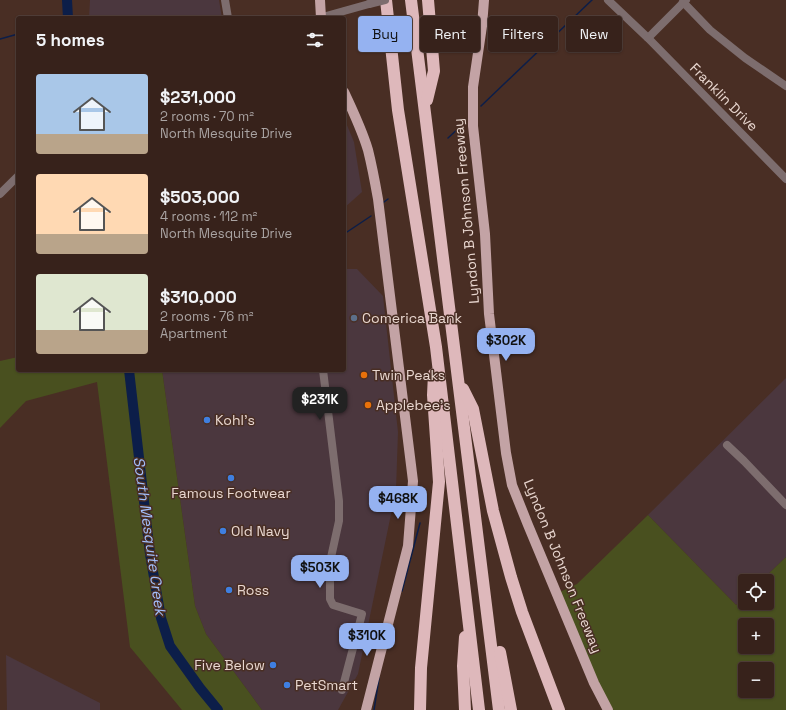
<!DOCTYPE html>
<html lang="en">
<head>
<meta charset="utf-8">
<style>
  body { margin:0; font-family:"Space Grotesk",sans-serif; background:#3e2a24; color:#f1f3f6; height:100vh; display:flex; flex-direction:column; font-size:15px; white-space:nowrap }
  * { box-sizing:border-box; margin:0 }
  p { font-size:13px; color:#aaa4a3 }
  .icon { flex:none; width:22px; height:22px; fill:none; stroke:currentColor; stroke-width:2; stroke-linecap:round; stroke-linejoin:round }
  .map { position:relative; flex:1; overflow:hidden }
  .side { position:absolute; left:16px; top:16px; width:330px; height:356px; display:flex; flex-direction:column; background:#37221b; border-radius:4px; box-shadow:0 1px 3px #0004,0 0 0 1px #513f3a }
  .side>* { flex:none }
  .banner { position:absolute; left:358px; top:16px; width:368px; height:36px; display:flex; gap:8px }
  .tools { position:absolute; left:738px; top:574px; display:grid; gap:8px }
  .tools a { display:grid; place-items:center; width:36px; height:36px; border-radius:4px; background:#37221b; box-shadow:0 1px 3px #0004,0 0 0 1px #513f3a; font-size:20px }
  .price { position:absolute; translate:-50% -34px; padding:0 9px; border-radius:8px; background:#95b2f1; color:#111; font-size:13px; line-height:26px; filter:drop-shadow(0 1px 2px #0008) }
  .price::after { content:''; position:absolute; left:50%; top:24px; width:12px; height:9px; margin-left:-6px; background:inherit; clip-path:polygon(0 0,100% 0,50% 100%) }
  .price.selected { background:#222; color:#fff }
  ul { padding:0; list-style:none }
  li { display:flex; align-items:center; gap:12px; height:100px; padding:0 20px }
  li span { display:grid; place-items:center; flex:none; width:112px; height:80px; border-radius:4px; color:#555 }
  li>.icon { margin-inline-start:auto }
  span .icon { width:48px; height:48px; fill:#fffc; stroke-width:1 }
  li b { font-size:17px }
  h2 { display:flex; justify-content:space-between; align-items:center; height:48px; padding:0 20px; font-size:17px }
  .tag { padding:0 14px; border-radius:4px; background:#37221b; box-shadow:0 1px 3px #0004,0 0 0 1px #513f3a; font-size:14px; line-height:36px }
  .tag.selected { background:#95b2f1; color:#111 }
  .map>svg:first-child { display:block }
  .commercial { fill:#4b373e }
  .green { fill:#49501f; fill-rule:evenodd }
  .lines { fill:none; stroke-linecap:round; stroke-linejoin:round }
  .stream { stroke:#0c1e49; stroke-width:1.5 }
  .river { stroke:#0c1e49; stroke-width:10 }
  .minor { stroke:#7d6d6e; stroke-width:8 }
  .major { stroke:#c3a3a5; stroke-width:10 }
  .highway { stroke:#deb8bb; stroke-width:12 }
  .minor-bridge { stroke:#7d6d6e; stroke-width:8 }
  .service-dot { fill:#5c6f8a; stroke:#492e24; stroke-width:1.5 }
  .food-dot { fill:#e8710a; stroke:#492e24; stroke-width:1.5 }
  .shop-dot { fill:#3f7fe0; stroke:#492e24; stroke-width:1.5 }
  .labels { text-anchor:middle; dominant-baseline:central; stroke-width:3; stroke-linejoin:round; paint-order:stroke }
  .street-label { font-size:14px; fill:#e9d7d0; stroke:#492e24 }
  .poi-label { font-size:14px; fill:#e9d7d0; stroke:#492e24; text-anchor:start }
  .water-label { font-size:15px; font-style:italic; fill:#a2bffb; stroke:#492e24 }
</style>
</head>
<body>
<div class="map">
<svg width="786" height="710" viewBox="0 0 786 710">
  <rect width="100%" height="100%" fill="#492e24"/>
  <g class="commercial">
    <path d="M90 0H219L222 18H89Z"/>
    <path d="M344 118 354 142 362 192 344 208Z"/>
    <path d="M344 269H357L383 296 398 432 396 490 358 674 338 710H262L206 634 195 606 162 370H344Z"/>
    <path d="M786 378V557L761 581H745V597L736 605 648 515Z"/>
    <path d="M6 655 100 703V710H7Z"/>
  </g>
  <g class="green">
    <path d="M18 357V370H162L195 606 206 634 262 710H182L130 647 97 382 26 401 0 428V361Z"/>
    <path d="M648 515 736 605 745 597V603H767V581H761L786 557V710H612L606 700 560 592 577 584ZM745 625H767V647H745ZM745 669H767V691H745Z"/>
  </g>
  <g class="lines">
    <g class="stream">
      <path d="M0 39 18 34"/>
      <path d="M481 106 592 0"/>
      <path d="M448 138 462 125"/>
      <path d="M384 202 388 199"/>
      <path d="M344 234 371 216"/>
      <path d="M402 591 420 523"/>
      <path d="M374 710 379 678"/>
    </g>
    <g class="river">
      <path d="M67 0 68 18"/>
      <path d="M129 370 150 554 161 618 170 646 200 688 218 710"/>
    </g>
    <g class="minor">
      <path d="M225 0 228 18"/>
      <path d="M608 0 648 38 786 179"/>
      <path d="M683 2 710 30 745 58 786 86"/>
      <path d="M319 18 369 4"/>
      <path d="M648 38 686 0"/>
      <path d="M0 194 18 176"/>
      <path d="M323 370 339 501V521L330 562V599L333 605 362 614 342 690"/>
      <path d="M727 445 744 461 786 505"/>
    </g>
    <g class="major">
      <path d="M320 0 321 18"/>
      <path d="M484 0 482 26 473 87V126L485 234 489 314 506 453 512 485 528 525 594 683 608 710"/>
      <path d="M344 92C353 111 362 130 368 150 372 166 375 182 378 199L413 481 408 546 366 710"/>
    </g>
    <g class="highway">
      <path d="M386 0 398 110 436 347 479 710"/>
      <path d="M411 0 499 710"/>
      <path d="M427 100 434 71 428 0"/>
      <path d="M463 389 473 409 493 511 511 577 522 612 559 710"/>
      <path d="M500 652 511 710"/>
      <path d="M420 710 421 668 439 482 433 395 434 374"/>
      <path d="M465 710 463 666 465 637"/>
    </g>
    <path class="minor-bridge" d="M369 4 385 0"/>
  </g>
  <circle class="service-dot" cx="354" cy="318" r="4"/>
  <g class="food-dot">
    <circle cx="364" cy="375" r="4"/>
    <circle cx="368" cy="405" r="4"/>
  </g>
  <g class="shop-dot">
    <circle cx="207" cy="420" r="4"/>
    <circle cx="231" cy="478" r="4"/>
    <circle cx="223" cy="531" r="4"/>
    <circle cx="229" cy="590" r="4"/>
    <circle cx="273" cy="665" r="4"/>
    <circle cx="287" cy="685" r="4"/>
  </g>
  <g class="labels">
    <g class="street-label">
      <text transform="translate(724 97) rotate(45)">Franklin Drive</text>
      <text transform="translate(466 211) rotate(-95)">Lyndon B Johnson Freeway</text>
      <text transform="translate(563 566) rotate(68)">Lyndon B Johnson Freeway</text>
    </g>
    <g class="poi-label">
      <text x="362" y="318">Comerica Bank</text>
      <text x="372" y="375">Twin Peaks</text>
      <text x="376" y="405">Applebee's</text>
      <text x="215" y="420">Kohl's</text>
      <text x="231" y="493" text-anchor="middle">Famous Footwear</text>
      <text x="231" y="531">Old Navy</text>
      <text x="237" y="590">Ross</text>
      <text x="265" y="665" text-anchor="end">Five Below</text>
      <text x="295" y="685">PetSmart</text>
    </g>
    <g class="water-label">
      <text transform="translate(150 536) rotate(82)">South Mesquite Creek</text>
    </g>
  </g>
</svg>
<div class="tools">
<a><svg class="icon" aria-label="locate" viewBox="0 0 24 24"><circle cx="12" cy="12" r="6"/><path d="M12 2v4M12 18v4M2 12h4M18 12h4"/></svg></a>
<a>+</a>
<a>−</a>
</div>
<b class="price" style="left:506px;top:362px">$302K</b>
<b class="price selected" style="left:320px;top:421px">$231K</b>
<b class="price" style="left:398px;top:520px">$468K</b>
<b class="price" style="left:320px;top:589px">$503K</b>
<b class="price" style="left:367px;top:657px">$310K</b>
<div class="banner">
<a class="tag selected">Buy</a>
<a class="tag">Rent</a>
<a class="tag">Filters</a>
<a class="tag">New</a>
</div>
<section class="side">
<h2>5 homes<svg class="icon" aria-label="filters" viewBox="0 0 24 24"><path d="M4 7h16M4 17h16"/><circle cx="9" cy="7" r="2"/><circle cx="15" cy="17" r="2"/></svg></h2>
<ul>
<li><span style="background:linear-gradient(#a9c7e8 75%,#b9a48a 0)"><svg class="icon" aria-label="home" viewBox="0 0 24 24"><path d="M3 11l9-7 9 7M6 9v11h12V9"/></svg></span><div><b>$231,000</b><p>2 rooms · 70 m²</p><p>North Mesquite Drive</p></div></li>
<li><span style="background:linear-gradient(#ffd9b3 75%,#b9a48a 0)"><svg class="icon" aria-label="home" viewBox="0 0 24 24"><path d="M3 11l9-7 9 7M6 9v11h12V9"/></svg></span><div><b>$503,000</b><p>4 rooms · 112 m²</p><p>North Mesquite Drive</p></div></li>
<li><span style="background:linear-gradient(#dfe7d0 70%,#b9a48a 0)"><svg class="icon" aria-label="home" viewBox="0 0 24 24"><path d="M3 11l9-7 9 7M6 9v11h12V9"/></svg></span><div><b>$310,000</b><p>2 rooms · 76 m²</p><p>Apartment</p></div></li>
</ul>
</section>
</div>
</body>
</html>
